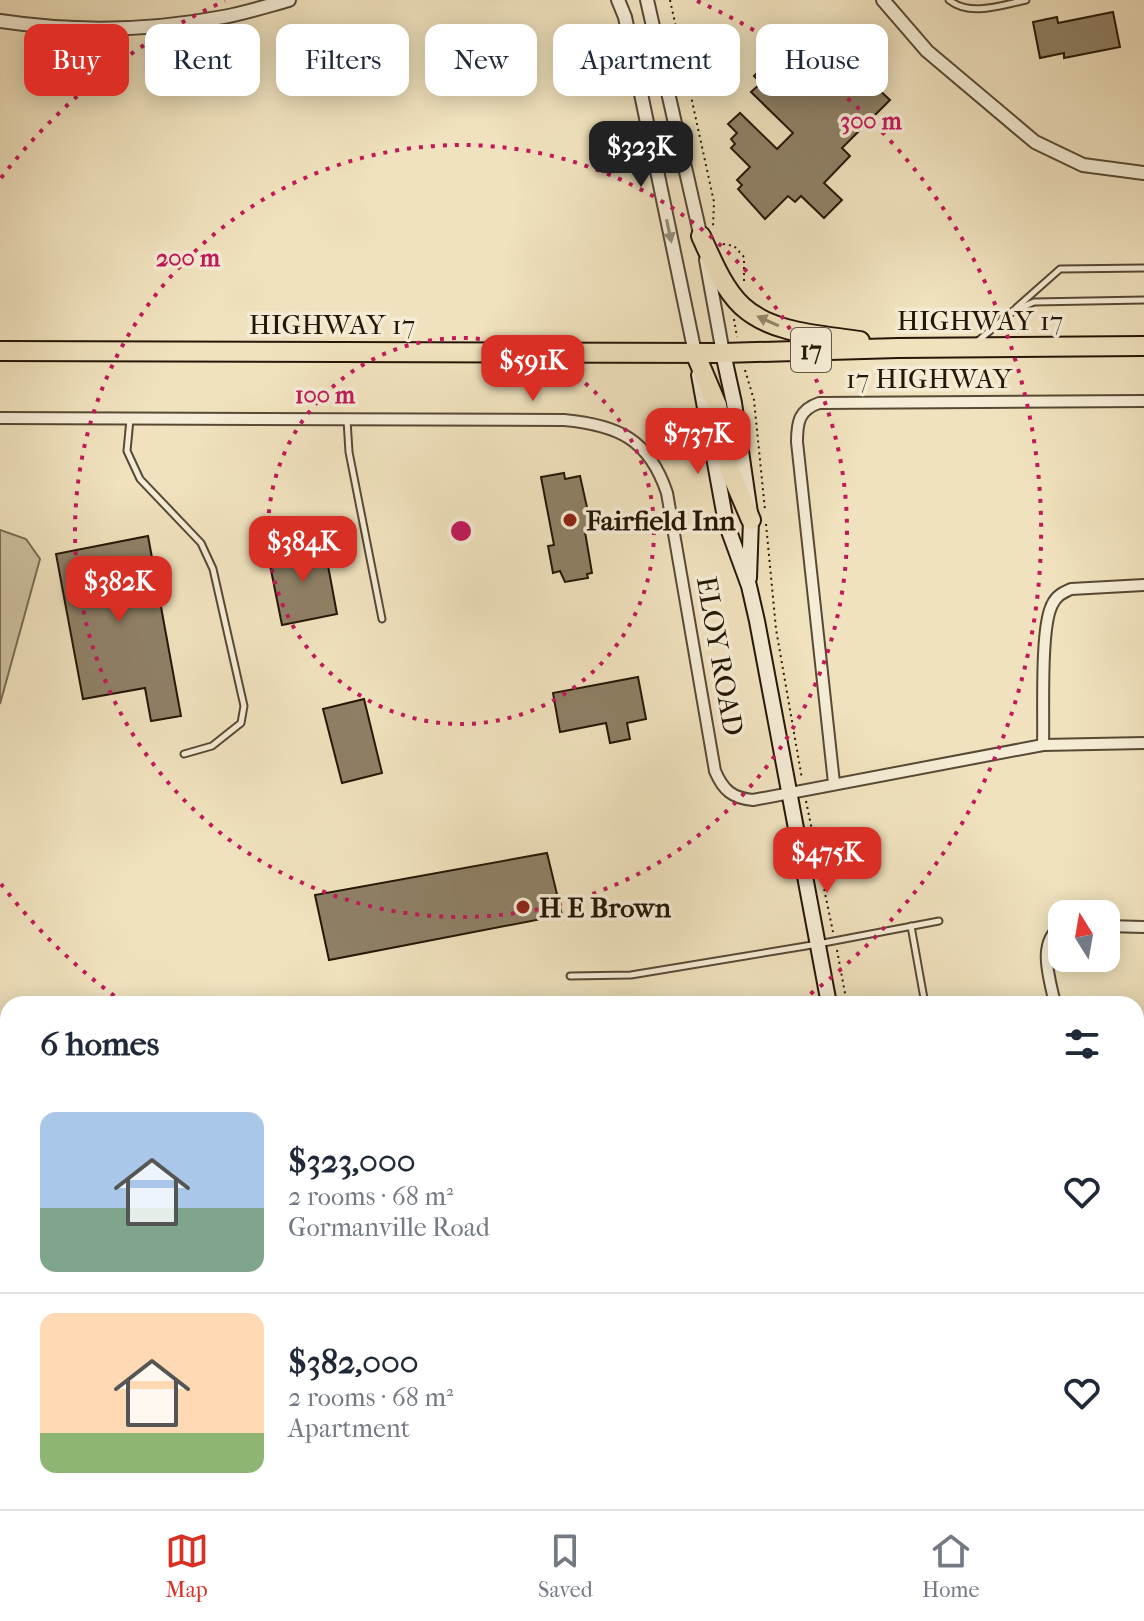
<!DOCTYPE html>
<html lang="en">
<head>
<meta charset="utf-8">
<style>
  body { margin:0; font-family:"IM FELL French Canon",serif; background:#f2f2f3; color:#1f2937; height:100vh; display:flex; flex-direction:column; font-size:30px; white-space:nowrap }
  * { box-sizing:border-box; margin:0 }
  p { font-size:26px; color:#747a83 }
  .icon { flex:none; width:44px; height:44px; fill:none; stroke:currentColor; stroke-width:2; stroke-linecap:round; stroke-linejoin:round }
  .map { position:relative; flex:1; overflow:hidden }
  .drawer { position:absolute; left:0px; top:996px; width:1144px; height:514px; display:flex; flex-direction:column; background:#fff; border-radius:24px 24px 0 0; box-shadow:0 4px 20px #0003 }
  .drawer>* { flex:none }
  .top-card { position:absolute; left:24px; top:24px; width:1096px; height:72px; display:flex; gap:16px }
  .needle { width:52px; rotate:349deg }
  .buttons { position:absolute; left:1048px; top:900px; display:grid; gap:16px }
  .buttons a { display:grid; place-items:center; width:72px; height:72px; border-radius:16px; background:#fff; box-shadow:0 4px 20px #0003; font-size:40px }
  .price { position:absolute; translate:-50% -68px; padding:0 18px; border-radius:16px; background:#d93025; color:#fff; font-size:26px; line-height:52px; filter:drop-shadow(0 2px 4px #0008) }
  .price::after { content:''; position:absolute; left:50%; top:48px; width:24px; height:18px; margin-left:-12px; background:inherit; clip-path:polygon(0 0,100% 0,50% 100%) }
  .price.current { background:#222; color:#fff }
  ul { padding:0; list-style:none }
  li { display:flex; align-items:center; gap:24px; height:200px; padding:0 40px }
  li+li { border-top:2px solid #e0e1e3 }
  li span { display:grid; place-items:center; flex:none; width:224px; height:160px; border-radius:16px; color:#555 }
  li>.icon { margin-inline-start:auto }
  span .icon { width:96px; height:96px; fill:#fffc; stroke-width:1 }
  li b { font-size:34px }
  h2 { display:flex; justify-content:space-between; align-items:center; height:96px; padding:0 40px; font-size:34px }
  .chip { padding:0 28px; border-radius:16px; background:#fff; box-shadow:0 4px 20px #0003; font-size:28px; line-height:72px }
  .chip.current { background:#d93025; color:#fff }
  .tabs { display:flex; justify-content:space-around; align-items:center; height:112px; border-top:2px solid #e0e1e3; background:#fff; font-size:22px; color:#747a83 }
  .tabs a { display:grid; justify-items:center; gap:4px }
  .tabs .current { color:#d93025 }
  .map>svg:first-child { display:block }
  .green { fill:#cdbf9f; stroke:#796a52; stroke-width:2 }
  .building { fill:#8f8066; stroke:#251606; stroke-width:2 }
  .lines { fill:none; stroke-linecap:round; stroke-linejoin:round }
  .service-casing { stroke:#584934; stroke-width:9 }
  .minor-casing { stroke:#584934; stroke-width:14 }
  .tertiary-casing { stroke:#584934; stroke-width:16 }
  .secondary-casing { stroke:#251606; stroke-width:18 }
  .trunk-casing { stroke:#251606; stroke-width:22 }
  .path { stroke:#251606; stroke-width:2; stroke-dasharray:2 4; stroke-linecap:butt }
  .service { stroke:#f5ecd5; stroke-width:5 }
  .minor { stroke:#f5ecd5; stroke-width:10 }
  .tertiary { stroke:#f5ecd5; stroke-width:12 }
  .secondary { stroke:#f5ecd5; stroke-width:14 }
  .trunk { stroke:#f0e2be; stroke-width:18 }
  .oneway { fill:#978c78 }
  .oneway2 { fill:#95866b }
  .ring { fill:none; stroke:#c2185b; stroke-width:4; stroke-dasharray:4 8 }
  .poi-dot { fill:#8f2418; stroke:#f5ecd5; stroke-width:3 }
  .labels { text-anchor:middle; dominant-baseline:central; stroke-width:7; stroke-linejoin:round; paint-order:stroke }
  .shield { fill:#f5ecd5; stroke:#635644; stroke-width:2 }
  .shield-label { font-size:26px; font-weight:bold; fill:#251606 }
  .street-label { font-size:28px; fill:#251606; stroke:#f5ecd5 }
  .poi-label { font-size:28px; font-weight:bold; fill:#251606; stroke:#f5ecd5; text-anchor:start }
  .centre { fill:#c2185b; stroke:#f5ecd5; stroke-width:4 }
  .ring-label { font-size:24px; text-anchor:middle; font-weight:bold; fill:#c2185b; stroke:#f5ecd5; stroke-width:7; stroke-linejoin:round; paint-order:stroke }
</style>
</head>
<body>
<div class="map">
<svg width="1144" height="1509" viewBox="0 0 1144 1509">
  <rect width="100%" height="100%" fill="#f0e2be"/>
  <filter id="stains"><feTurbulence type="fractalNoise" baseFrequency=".0025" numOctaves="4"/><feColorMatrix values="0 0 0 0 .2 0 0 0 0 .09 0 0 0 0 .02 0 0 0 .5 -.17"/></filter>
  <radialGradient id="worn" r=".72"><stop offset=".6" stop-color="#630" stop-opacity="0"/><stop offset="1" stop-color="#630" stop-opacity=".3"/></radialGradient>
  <path class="green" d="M0 530 26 539 40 559 0 704Z"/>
  <g class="building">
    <path d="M1113 12 1120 47 1064 58V53L1040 58 1033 22 1057 17 1058 23Z"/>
    <path d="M807 36 856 84 860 79 873 92 877 88 890 100 842 148 850 156 824 183 842 200 824 218 801 196 795 202 788 196 765 219 738 189 742 185 737 180 750 167 731 148 735 144 731 139 737 133 728 124 740 113 777 149 793 133 751 92 761 83 754 76 781 48 789 54Z"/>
    <path d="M564 473 565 479 580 476 592 530 585 532 592 573 587 574 588 578 565 582 560 571 553 573 548 546 554 545 541 477Z"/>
    <path d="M148 536 181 716 151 721 145 688 83 699 56 554Z"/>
    <path d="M324 544 337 614 282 625 268 555Z"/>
    <path d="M638 677 646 719 627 723 630 739 610 743 606 723 560 732 553 693Z"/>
    <path d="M364 699 382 773 342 783 323 709Z"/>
    <path d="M547 853 562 915 329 960 315 895Z"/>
  </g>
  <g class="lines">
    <g class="service-casing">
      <g id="service">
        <path d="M949 0C970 17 1002 5 1026 0"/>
        <path d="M1016 308 1060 269 1144 268"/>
        <path d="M978 341 1013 311 1034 302 1144 300"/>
        <path d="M130 419 127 451 140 479 201 543 213 569 244 706 241 723 212 746 184 754"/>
        <path d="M347 420 349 452 382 619"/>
        <path d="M911 926 925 1004"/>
        <path d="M570 976 631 975 818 944 939 921"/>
      </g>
    </g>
    <g class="minor-casing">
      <g id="minor">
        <path d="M0 418 564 420C618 425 649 439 667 493L715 771C723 790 732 798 753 800L1043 745 1144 743"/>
        <path d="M1043 745C1044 715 1040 628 1052 605 1056 596 1062 593 1071 589L1144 585"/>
        <path d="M834 783 797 442C797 422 799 410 819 403L1144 401"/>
        <path d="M1106 926 1144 927"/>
        <path d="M1055 1004C1050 979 1036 942 1062 926"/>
        <path d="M1136 1183 1144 1182"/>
        <path d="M7 1413H8"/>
        <path d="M283 1502 308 1509"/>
        <path d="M497 1509 511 1502"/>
      </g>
    </g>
    <g class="tertiary-casing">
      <g id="tertiary">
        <path d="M618 0 625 17 695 353"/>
        <path d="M647 0 702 242"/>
        <path d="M883 0 927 51 1035 142 1083 165 1144 173"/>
        <path d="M0 21C73 32 150 31 223 17 245 13 267 6 289 0"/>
        <path d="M706 260 723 353"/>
      </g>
    </g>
    <g class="secondary-casing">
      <g id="secondary">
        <path d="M723 353 734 403 751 520 749 578"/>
        <path d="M699 375 726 523 749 586 757 621 829 1004"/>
        <path d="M925 1502 926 1509"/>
      </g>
    </g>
    <g class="trunk-casing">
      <g id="trunk">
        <path d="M701 236C712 260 723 288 742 306 772 334 822 335 860 341"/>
        <path d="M0 351 723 353 898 348 1144 346"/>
        <path d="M695 353 717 405 730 471 751 520"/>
      </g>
    </g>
    <g class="path">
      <path d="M670 0 714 202 713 226"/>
      <path d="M723 244 734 246 744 257V284"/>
      <path d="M734 319 737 337"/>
      <path d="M745 370 754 400 765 510"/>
      <path d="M766 524 776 629 802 779"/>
      <path d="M806 801 833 932"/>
      <path d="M837 950 847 1004"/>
      <path d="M943 1502 945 1509"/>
    </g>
    <use href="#service" class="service"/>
    <use href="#minor" class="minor"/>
    <use href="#tertiary" class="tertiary"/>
    <use href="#secondary" class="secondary"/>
    <use href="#trunk" class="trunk"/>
  </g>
  <defs><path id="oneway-solid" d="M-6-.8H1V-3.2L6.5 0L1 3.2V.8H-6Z" transform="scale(2)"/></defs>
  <use class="oneway" href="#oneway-solid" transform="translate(669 231) rotate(78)"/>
  <use class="oneway2" href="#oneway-solid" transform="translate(768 321) rotate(-156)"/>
  <g class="ring">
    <circle cx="461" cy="531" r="193"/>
    <circle cx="461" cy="531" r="386"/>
    <path d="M124 1003A580 580 0 0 1 1 884M1 178A580 580 0 0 1 225 1M697 1A580 580 0 0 1 798 1003"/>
  </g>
  <g class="poi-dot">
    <circle cx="570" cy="520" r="8"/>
    <circle cx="523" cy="907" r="8"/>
  </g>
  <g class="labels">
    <rect class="shield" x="791" y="328" width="40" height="44" rx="6"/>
    <g class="shield-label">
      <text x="811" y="350">17</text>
    </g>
    <g class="street-label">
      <text x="980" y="320">HIGHWAY 17</text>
      <text x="332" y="324">HIGHWAY 17</text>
      <text x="929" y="378">17 HIGHWAY</text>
      <text transform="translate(720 656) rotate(80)">ELOY ROAD</text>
    </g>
    <g class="poi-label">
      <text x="586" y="520">Fairfield Inn</text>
      <text x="539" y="907">H E Brown</text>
    </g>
  </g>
  <circle cx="461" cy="531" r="12" class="centre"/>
  <g class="ring-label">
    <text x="871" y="129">300 m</text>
    <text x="188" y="266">200 m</text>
    <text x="325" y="403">100 m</text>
  </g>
  <rect width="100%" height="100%" filter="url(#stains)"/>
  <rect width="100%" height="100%" fill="url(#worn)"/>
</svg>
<div class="buttons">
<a><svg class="needle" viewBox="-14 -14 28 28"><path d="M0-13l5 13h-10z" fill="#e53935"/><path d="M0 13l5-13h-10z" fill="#747a83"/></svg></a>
</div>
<b class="price current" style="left:641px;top:189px">$323K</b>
<b class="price" style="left:533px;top:403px">$591K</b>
<b class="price" style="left:698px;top:476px">$737K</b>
<b class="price" style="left:303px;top:584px">$384K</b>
<b class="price" style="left:119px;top:624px">$382K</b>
<b class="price" style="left:827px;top:895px">$475K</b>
<div class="top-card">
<a class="chip current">Buy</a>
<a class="chip">Rent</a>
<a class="chip">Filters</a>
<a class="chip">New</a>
<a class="chip">Apartment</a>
<a class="chip">House</a>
</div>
<section class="drawer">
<h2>6 homes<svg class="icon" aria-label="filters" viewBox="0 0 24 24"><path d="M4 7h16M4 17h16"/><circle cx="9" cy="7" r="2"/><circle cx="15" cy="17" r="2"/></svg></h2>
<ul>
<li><span style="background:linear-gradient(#a9c7e8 60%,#7fa58c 0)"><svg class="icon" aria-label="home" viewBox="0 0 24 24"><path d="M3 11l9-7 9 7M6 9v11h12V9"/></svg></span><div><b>$323,000</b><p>2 rooms · 68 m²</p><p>Gormanville Road</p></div><svg class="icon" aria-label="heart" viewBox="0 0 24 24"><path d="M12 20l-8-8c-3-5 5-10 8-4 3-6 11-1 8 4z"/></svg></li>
<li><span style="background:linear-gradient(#ffd9b3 75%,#8fb573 0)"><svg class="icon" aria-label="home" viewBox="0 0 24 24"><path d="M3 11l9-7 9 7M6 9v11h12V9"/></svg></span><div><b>$382,000</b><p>2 rooms · 68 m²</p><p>Apartment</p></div><svg class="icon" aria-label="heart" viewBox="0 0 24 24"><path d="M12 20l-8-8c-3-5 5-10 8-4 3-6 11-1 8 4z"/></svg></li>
</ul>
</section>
</div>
<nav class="tabs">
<a class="current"><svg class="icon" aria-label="map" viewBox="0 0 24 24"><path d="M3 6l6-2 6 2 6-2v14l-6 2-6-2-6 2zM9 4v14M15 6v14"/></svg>Map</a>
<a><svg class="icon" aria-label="saved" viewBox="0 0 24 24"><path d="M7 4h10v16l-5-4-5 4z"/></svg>Saved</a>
<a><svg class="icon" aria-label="home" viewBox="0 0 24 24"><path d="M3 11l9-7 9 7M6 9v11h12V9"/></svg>Home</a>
</nav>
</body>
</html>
